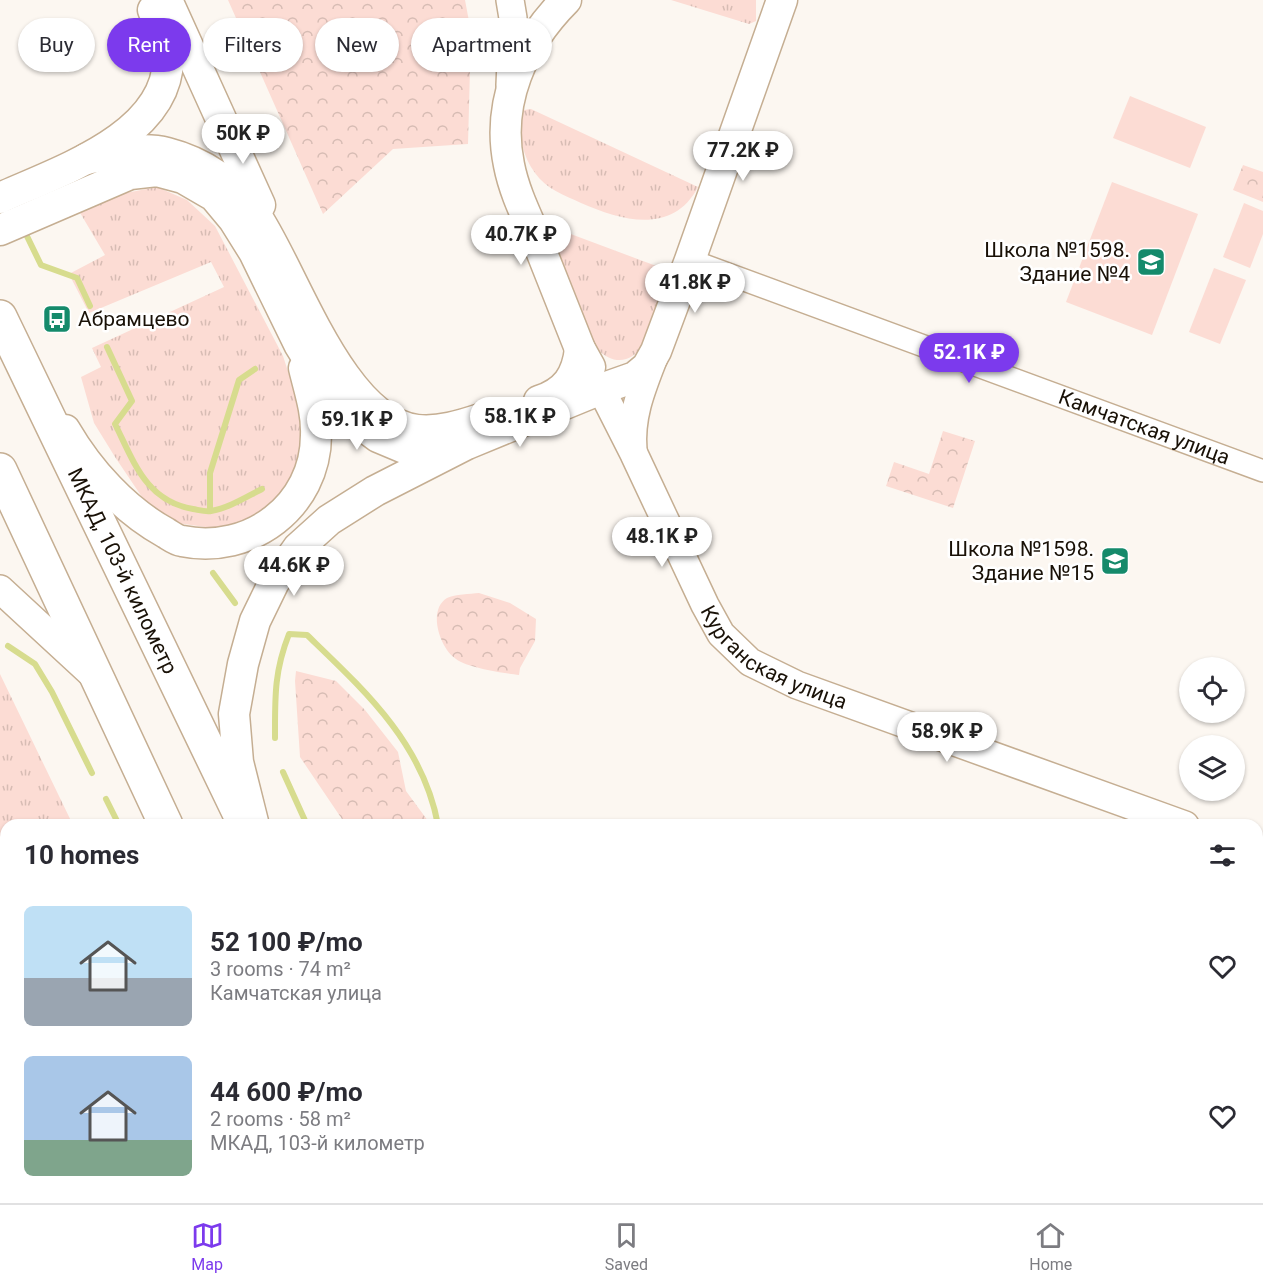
<!DOCTYPE html>
<html lang="en">
<head>
<meta charset="utf-8">
<style>
  body { margin:0; font-family:Roboto,sans-serif; background:#f7f7f7; color:#2b2b33; height:100vh; display:flex; flex-direction:column; font-size:22px; white-space:nowrap }
  * { box-sizing:border-box; margin:0 }
  p { font-size:20px; color:#7c7c81 }
  .icon { flex:none; width:33px; height:33px; fill:none; stroke:currentColor; stroke-width:2; stroke-linecap:round; stroke-linejoin:round }
  .map { position:relative; flex:1; overflow:hidden }
  .panel { position:absolute; left:0px; top:819px; width:1263px; height:384px; display:flex; flex-direction:column; background:#fff; border-radius:18px 18px 0 0; box-shadow:0 2px 4px #0004 }
  .panel>* { flex:none }
  .guide { position:absolute; left:18px; top:18px; width:600px; height:54px; display:flex; gap:12px }
  .controls { position:absolute; left:1179px; top:657px; display:grid; gap:12px }
  .controls a { display:grid; place-items:center; width:66px; height:66px; border-radius:50%; background:#fff; box-shadow:0 2px 4px #0004; font-size:30px }
  .price { position:absolute; translate:-50% -51px; padding:0 14px; border-radius:21px; background:#fff; color:#222; font-size:20px; line-height:39px; filter:drop-shadow(0 2px 3px #0008) }
  .price::after { content:''; position:absolute; left:50%; top:36px; width:18px; height:14px; margin-left:-9px; background:inherit; clip-path:polygon(0 0,100% 0,50% 100%) }
  .price.on { background:#7c3aed; color:#fff }
  ul { padding:0; list-style:none }
  li { display:flex; align-items:center; gap:18px; height:150px; padding:0 24px }
  li span { display:grid; place-items:center; flex:none; width:168px; height:120px; border-radius:9px; color:#555 }
  li>.icon { margin-inline-start:auto }
  span .icon { width:72px; height:72px; fill:#fffc; stroke-width:1 }
  li b { font-size:26px }
  h2 { display:flex; justify-content:space-between; align-items:center; height:72px; padding:0 24px; font-size:26px }
  .tag { padding:0 21px; border-radius:27px; background:#fff; box-shadow:0 2px 4px #0004; font-size:21px; line-height:54px }
  .tag.on { background:#7c3aed; color:#fff }
  .tabs { display:flex; justify-content:space-around; align-items:center; height:84px; border-top:2px solid #e1e1e2; background:#fff; font-size:16px; color:#7c7c81 }
  .tabs a { display:grid; justify-items:center; gap:3px }
  .tabs .on { color:#7c3aed }
  .map>svg:first-child { display:block }
  .grass { fill:url(#grass-tufts) }
  .forest { fill:url(#forest-crowns) }
  .wetland { fill:url(#wetland-marsh) }
  .garden { fill:#fcdcd4 }
  .lines { fill:none; stroke-linecap:round; stroke-linejoin:round }
  .stream { stroke:#d7dc8e; stroke-width:6 }
  .minor-casing { stroke:#c5ae92; stroke-width:24 }
  .tertiary-casing { stroke:#c5ae92; stroke-width:30 }
  .secondary-casing { stroke:#c5ae92; stroke-width:33 }
  .trunk-casing { stroke:#c5ae92; stroke-width:36 }
  .minor { stroke:#fff; stroke-width:21 }
  .tertiary { stroke:#fff; stroke-width:27 }
  .secondary { stroke:#fff; stroke-width:30 }
  .trunk { stroke:#fff; stroke-width:33 }
  .labels { text-anchor:middle; dominant-baseline:central; stroke-width:5; stroke-linejoin:round; paint-order:stroke }
  .poi-label { font-size:21px; fill:#191107; stroke:#fff; text-anchor:end }
  .street-label { font-size:21px; fill:#191107; stroke:#fff }
</style>
</head>
<body>
<div class="map">
<svg width="1263" height="1203" viewBox="0 0 1263 1203">
  <defs>
    <pattern id="grass-tufts" width="24" height="20" patternUnits="userSpaceOnUse" patternTransform="scale(1.5)"><rect width="24" height="20" fill="#fcdcd4"/><path d="M3 7l-1-3M5 7V3M7 7l1-3M15 17l-1-3M17 17v-4M19 17l1-3" fill="none" stroke="#d7bcb4"/></pattern>
    <pattern id="forest-crowns" width="20" height="18" patternUnits="userSpaceOnUse" patternTransform="scale(1.5)"><rect width="20" height="18" fill="#fcdcd4"/><path d="M2 6a3 3 0 1 1 6 0M12 15a3 3 0 1 1 6 0" fill="none" stroke="#d7bcb4"/></pattern>
    <pattern id="wetland-marsh" width="20" height="14" patternUnits="userSpaceOnUse" patternTransform="scale(1.5)"><rect width="20" height="14" fill="#fcdcd4"/><path d="M1 5h8M5 5V1M11 12h8M15 12V8" fill="none" stroke="#d7bcb4"/></pattern>
  </defs>
  <rect width="100%" height="100%" fill="#fcf7f1"/>
  <g class="grass">
    <path d="M671 0H756V21L749 24Z"/>
    <path d="M531 109 698 187C673 235 622 221 581 203 564 195 546 189 535 173 523 157 519 136 519 116L524 110Z"/>
    <path d="M157 187 187 200 215 226 283 356 300 408 301 447 297 473 280 502 249 522 212 528 177 523 146 503 115 457 94 423 81 377 101 367 92 348 224 287 211 262 89 313 69 274 105 255 79 211 115 195Z"/>
    <path d="M552 227 659 267 666 277 644 344C631 364 613 365 597 349L547 232Z"/>
    <path d="M0 674 73 825H6V1197H98L94 1203H57V1199L54 1203H0Z"/>
  </g>
  <g class="forest">
    <path d="M228 0H465L471 32 468 144 393 149 323 214Z"/>
    <path d="M1243 165 1263 172V202L1233 190Z"/>
    <path d="M943 431 975 441 953 508 886 486 894 462 929 474Z"/>
    <path d="M479 593 510 603 536 619 535 641 520 668 519 675C503 673 468 668 456 659 440 649 427 610 447 598 455 594 470 594 479 593Z"/>
    <path d="M296 671 336 681 365 710 398 752 406 791 431 825H346L300 757 295 681Z"/>
    <path d="M514 1197H1221L1218 1203H517Z"/>
  </g>
  <path class="wetland" d="M98 1197H230L234 1203H94Z"/>
  <g class="garden">
    <path d="M1130 96 1206 127 1190 168 1113 138Z"/>
    <path d="M1112 182 1198 214 1152 335 1066 302Z"/>
    <path d="M1244 203 1263 211V234L1250 268 1223 257Z"/>
    <path d="M1214 268 1246 280 1220 344 1189 332Z"/>
    <path d="M1257 923 1263 926V1082L1257 1093Z"/>
  </g>
  <g class="lines">
    <g class="stream">
      <path d="M23 228 41 265 77 278 90 306"/>
      <path d="M107 347 132 401 115 424C134 462 146 501 193 509 199 510 206 512 211 511 229 508 246 497 262 489"/>
      <path d="M210 511V473L239 380 255 369"/>
      <path d="M213 573 235 603"/>
      <path d="M8 646 35 664 52 692 92 773"/>
      <path d="M275 738C275 698 274 672 289 634L307 635C364 690 423 743 438 825"/>
      <path d="M283 772 307 825"/>
      <path d="M106 799 119 825"/>
      <path d="M295 1197 297 1203"/>
      <path d="M481 1197 483 1203"/>
    </g>
    <g class="minor-casing">
      <g id="minor">
        <path id="s1" d="M690 260 1263 471"/>
      </g>
    </g>
    <g class="tertiary-casing">
      <g id="tertiary">
        <path d="M510 85 513 18 510 0"/>
        <path id="s2" d="M601 389 634 454 705 605 721 634 750 662 797 685 1185 825"/>
        <path d="M633 450C630 416 642 388 654 357"/>
        <path d="M0 589 92 674"/>
        <path d="M1257 851 1263 853"/>
      </g>
    </g>
    <g class="secondary-casing">
      <g id="secondary">
        <path d="M167 0 260 205"/>
        <path d="M566 0C522 44 496 103 509 165 514 191 526 215 536 238 551 275 565 312 580 349L590 367"/>
        <path d="M86 159C112 154 141 146 167 153 202 162 236 184 255 214 294 271 340 420 417 430 444 433 470 422 496 414"/>
        <path d="M0 198C57 172 169 136 168 58 168 42 160 24 153 10"/>
        <path d="M0 230 130 174 157 171 183 178 214 196 234 220 254 252 299 344 328 391 347 414 378 437 409 450 438 452 450 449"/>
        <path d="M539 401C566 392 577 376 580 349"/>
        <path d="M65 430C89 471 124 510 166 533 171 536 176 540 182 541 250 555 316 506 316 435 317 412 309 389 304 368"/>
        <path d="M253 822 238 762 234 714 243 664 255 621 274 582 298 548 329 520 375 491 467 444 601 389 635 377 647 367 656 351 690 260 782 0"/>
      </g>
    </g>
    <g class="trunk-casing">
      <g id="trunk">
        <path id="s3" d="M0 317 245 825"/>
        <path d="M0 470 166 825"/>
        <path d="M340 1197 343 1203"/>
        <path d="M427 1197 430 1203"/>
      </g>
    </g>
    <use href="#minor" class="minor"/>
    <use href="#tertiary" class="tertiary"/>
    <use href="#secondary" class="secondary"/>
    <use href="#trunk" class="trunk"/>
  </g>
  <defs>
    <g id="school-square" transform="scale(1.5)"><rect x="-9" y="-9" width="18" height="18" rx="4" fill="#158a6b" stroke="#fff"/><path d="M0-5L7-2L0 1L-7-2ZM-4 1L0 2.5L4 1V4Q0 6-4 4Z" fill="#fff"/></g>
    <g id="bus-square" transform="scale(1.5)"><rect x="-9" y="-9" width="18" height="18" rx="4" fill="#158a6b" stroke="#fff"/><path d="M-5-6H5V4H4V6H2V4H-2V6H-4V4H-5ZM-3.5-4V0h7V-4ZM-3.5 1.2v1.5H-2V1.2ZM2 1.2v1.5H3.5V1.2Z" fill="#fff"/></g>
  </defs>
  <g fill-rule="evenodd">
    <use href="#school-square" x="1151" y="262"/>
    <use href="#bus-square" x="57" y="319"/>
    <use href="#school-square" x="1115" y="561"/>
  </g>
  <g class="labels">
    <g class="poi-label">
      <text x="1130" y="250">Школа №1598.<tspan x="1130" dy="24">Здание №4</tspan></text>
      <text x="78" y="319" text-anchor="start">Абрамцево</text>
      <text x="1094" y="549">Школа №1598.<tspan x="1094" dy="24">Здание №15</tspan></text>
    </g>
    <g class="street-label">
      <text stroke="none"><textPath href="#s1" startOffset="484">Камчатская улица</textPath></text>
      <text stroke="none"><textPath href="#s3" startOffset="282">МКАД, 103-й километр</textPath></text>
      <text stroke="none"><textPath href="#s2" startOffset="330">Курганская улица</textPath></text>
    </g>
  </g>
</svg>
<div class="controls">
<a><svg class="icon" aria-label="locate" viewBox="0 0 24 24"><circle cx="12" cy="12" r="6"/><path d="M12 2v4M12 18v4M2 12h4M18 12h4"/></svg></a>
<a><svg class="icon" aria-label="layers" viewBox="0 0 24 24"><path d="M12 4l9 5-9 5-9-5zM3 14l9 5 9-5"/></svg></a>
</div>
<b class="price" style="left:243px;top:165px">50K ₽</b>
<b class="price" style="left:743px;top:182px">77.2K ₽</b>
<b class="price" style="left:521px;top:266px">40.7K ₽</b>
<b class="price" style="left:695px;top:314px">41.8K ₽</b>
<b class="price on" style="left:969px;top:384px">52.1K ₽</b>
<b class="price" style="left:520px;top:448px">58.1K ₽</b>
<b class="price" style="left:357px;top:451px">59.1K ₽</b>
<b class="price" style="left:662px;top:568px">48.1K ₽</b>
<b class="price" style="left:294px;top:597px">44.6K ₽</b>
<b class="price" style="left:947px;top:763px">58.9K ₽</b>
<div class="guide">
<a class="tag">Buy</a>
<a class="tag on">Rent</a>
<a class="tag">Filters</a>
<a class="tag">New</a>
<a class="tag">Apartment</a>
</div>
<section class="panel">
<h2>10 homes<svg class="icon" aria-label="filters" viewBox="0 0 24 24"><path d="M4 7h16M4 17h16"/><circle cx="9" cy="7" r="2"/><circle cx="15" cy="17" r="2"/></svg></h2>
<ul>
<li><span style="background:linear-gradient(#bfe0f5 60%,#9aa5b1 0)"><svg class="icon" aria-label="home" viewBox="0 0 24 24"><path d="M3 11l9-7 9 7M6 9v11h12V9"/></svg></span><div><b>52 100 ₽/mo</b><p>3 rooms · 74 m²</p><p>Камчатская улица</p></div><svg class="icon" aria-label="heart" viewBox="0 0 24 24"><path d="M12 20l-8-8c-3-5 5-10 8-4 3-6 11-1 8 4z"/></svg></li>
<li><span style="background:linear-gradient(#a9c7e8 70%,#7fa58c 0)"><svg class="icon" aria-label="home" viewBox="0 0 24 24"><path d="M3 11l9-7 9 7M6 9v11h12V9"/></svg></span><div><b>44 600 ₽/mo</b><p>2 rooms · 58 m²</p><p>МКАД, 103-й километр</p></div><svg class="icon" aria-label="heart" viewBox="0 0 24 24"><path d="M12 20l-8-8c-3-5 5-10 8-4 3-6 11-1 8 4z"/></svg></li>
</ul>
</section>
</div>
<nav class="tabs">
<a class="on"><svg class="icon" aria-label="map" viewBox="0 0 24 24"><path d="M3 6l6-2 6 2 6-2v14l-6 2-6-2-6 2zM9 4v14M15 6v14"/></svg>Map</a>
<a><svg class="icon" aria-label="saved" viewBox="0 0 24 24"><path d="M7 4h10v16l-5-4-5 4z"/></svg>Saved</a>
<a><svg class="icon" aria-label="home" viewBox="0 0 24 24"><path d="M3 11l9-7 9 7M6 9v11h12V9"/></svg>Home</a>
</nav>
</body>
</html>
